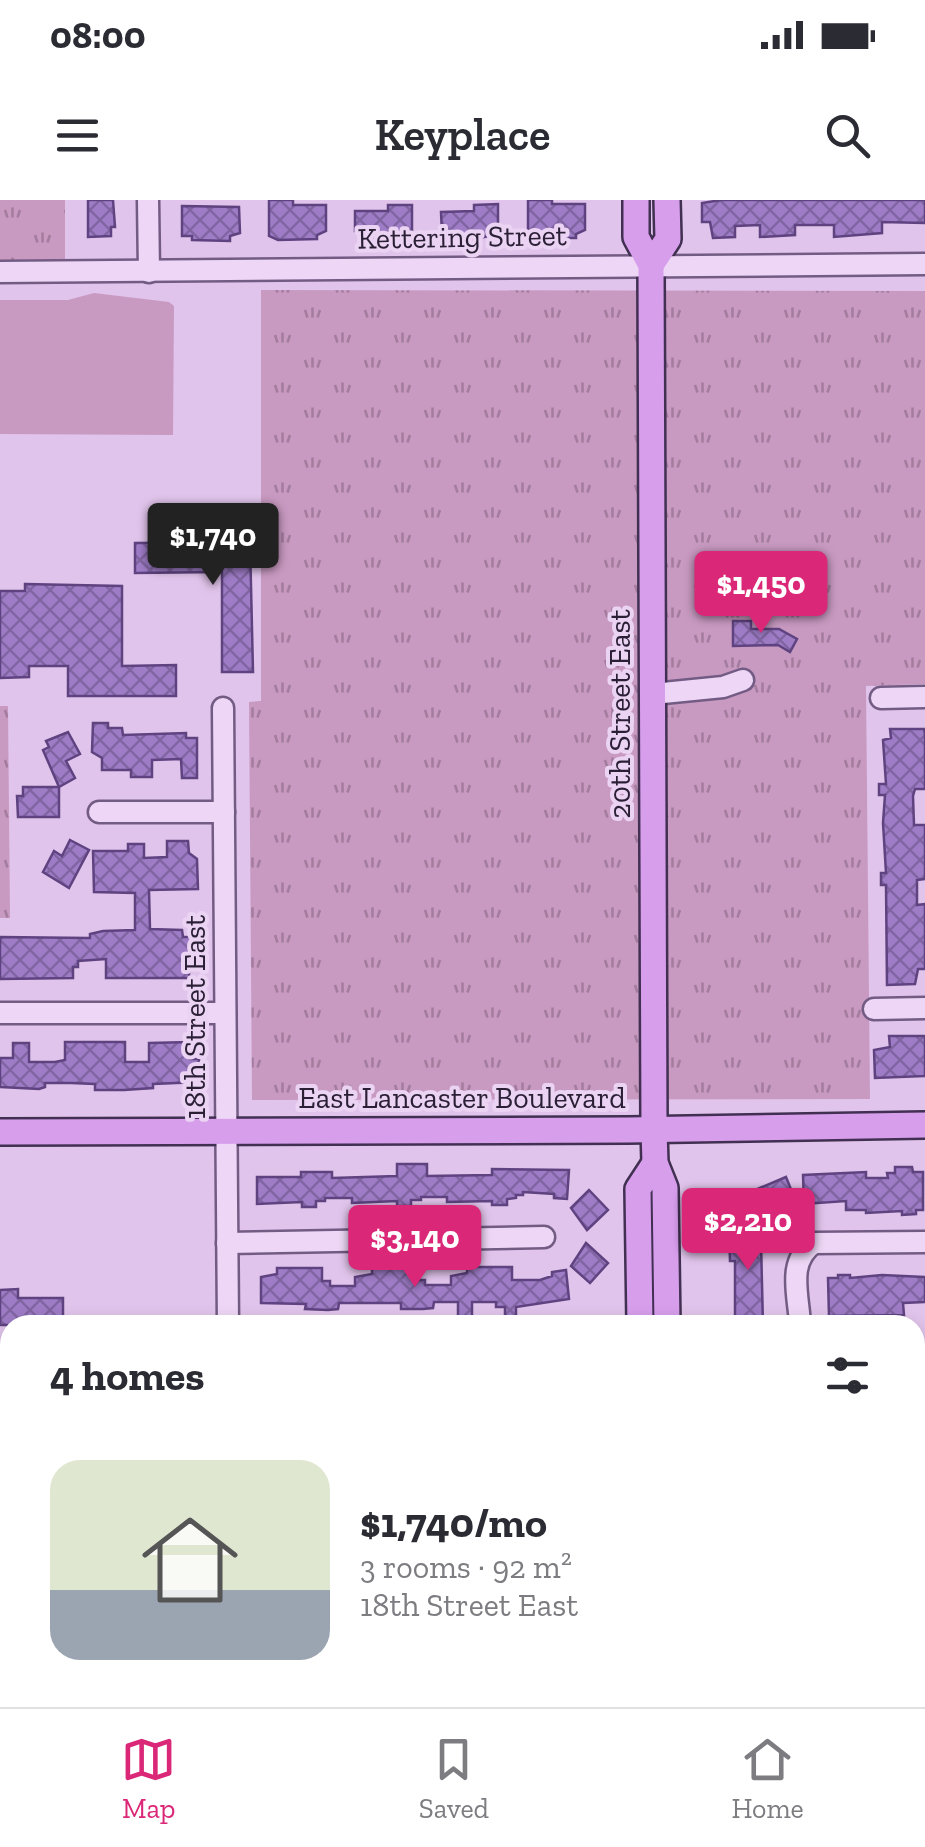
<!DOCTYPE html>
<html lang="en">
<head>
<meta charset="utf-8">
<style>
  body { margin:0; font-family:"Zilla Slab",serif; background:#f2f2f3; color:#2b2b33; height:100vh; display:flex; flex-direction:column; font-size:38px; white-space:nowrap }
  * { box-sizing:border-box; margin:0 }
  p { font-size:32px; color:#7c7c81 }
  .icon { flex:none; width:55px; height:55px; fill:none; stroke:currentColor; stroke-width:2; stroke-linecap:round; stroke-linejoin:round }
  .map { position:relative; flex:1; overflow:hidden }
  .sheet { position:absolute; left:0px; top:1115px; width:925px; height:392px; display:flex; flex-direction:column; background:#fff; border-radius:30px 30px 0 0; box-shadow:0 5px 15px #0003 }
  .sheet>* { flex:none }
  .price { position:absolute; translate:-50% -85px; padding:0 22px; border-radius:10px; background:#db2777; color:#fff; font-size:32px; line-height:65px; filter:drop-shadow(0 2px 5px #0008) }
  .price::after { content:''; position:absolute; left:50%; top:60px; width:30px; height:22px; margin-left:-15px; background:inherit; clip-path:polygon(0 0,100% 0,50% 100%) }
  .price.current { background:#222; color:#fff }
  ul { padding:0; list-style:none }
  li { display:flex; align-items:center; gap:30px; height:250px; padding:0 50px }
  li span { display:grid; place-items:center; flex:none; width:280px; height:200px; border-radius:30px; color:#555 }
  li>.icon { margin-inline-start:auto }
  span .icon { width:120px; height:120px; fill:#fffc; stroke-width:1 }
  li b { font-size:42px }
  h2 { display:flex; justify-content:space-between; align-items:center; height:120px; padding:0 50px; font-size:42px }
  .status { display:flex; justify-content:space-between; align-items:center; height:70px; padding:0 50px; background:#fff; direction:ltr }
  .status svg { height:28px; fill:currentColor }
  header { display:flex; justify-content:space-between; align-items:center; height:130px; padding:0 50px; background:#fff; font-size:45px; font-weight:600 }
  .tab-bar { display:flex; justify-content:space-around; align-items:center; height:140px; border-top:2px solid #e1e1e2; background:#fff; font-size:28px; color:#7c7c81 }
  .tab-bar a { display:grid; justify-items:center; gap:5px }
  .tab-bar .current { color:#db2777 }
  .map>svg:first-child { display:block }
  .grass { fill:url(#grass-tufts) }
  .garden { fill:#c899c1 }
  .building { fill:url(#building-cross-hatch); stroke:#5f4381; stroke-width:2.5 }
  .lines { fill:none; stroke-linecap:round; stroke-linejoin:round }
  .minor-casing { stroke:#735c84; stroke-width:25 }
  .major-casing { stroke:#413052; stroke-width:30 }
  .minor { stroke:#eed7f6; stroke-width:20 }
  .major { stroke:#d79eec; stroke-width:25 }
  .labels { text-anchor:middle; dominant-baseline:central; stroke-width:8; stroke-linejoin:round; paint-order:stroke }
  .street-label { font-size:30px; fill:#2a1f35; stroke:#ebd3f3 }
</style>
</head>
<body>
<div class="status"><b>08:00</b><svg viewBox="0 0 49 12"><path d="M0 12V9h3v3zM5 12V6h3v6zM10 12V3h3v9zM15 12V0h3v12zM26 1h20v11H26zM47 4h2v5h-2z"/></svg></div>
<header><svg class="icon" aria-label="menu" viewBox="0 0 24 24"><path d="M4 6h16M4 12h16M4 18h16"/></svg>Keyplace<svg class="icon" aria-label="search" viewBox="0 0 24 24"><circle cx="10" cy="10" r="6"/><path d="M15 15l6 6"/></svg></header>
<div class="map">
<svg width="925" height="1507" viewBox="0 0 925 1507">
  <defs>
    <pattern id="grass-tufts" width="24" height="20" patternUnits="userSpaceOnUse" patternTransform="scale(2.5)"><rect width="24" height="20" fill="#c899c1"/><path d="M3 7l-1-3M5 7V3M7 7l1-3M15 17l-1-3M17 17v-4M19 17l1-3" fill="none" stroke="#a37c9e"/></pattern>
    <pattern id="building-cross-hatch" width="8" height="8" patternUnits="userSpaceOnUse" patternTransform="scale(2.5)"><rect width="8" height="8" fill="#9e7cc6"/><path d="M0 0l8 8M0 8l8-8" fill="none" stroke="#8165a2"/></pattern>
  </defs>
  <rect width="100%" height="100%" fill="#e1c4eb"/>
  <g class="grass">
    <rect x="0" y="0" width="65" height="62"/>
    <path d="M261 90 925 91V484L866 486 870 899 252 900 249 502 261 501Z"/>
    <path d="M0 506H8L10 718H0Z"/>
    <path d="M701 1499 925 1500V1507H701Z"/>
  </g>
  <path class="garden" d="M94 93 169 102 174 106 173 235 0 234V100H68Z"/>
  <g class="building">
    <path d="M88 0H113L115 27H111V36L88 37Z"/>
    <path d="M269 0H293V5H326V31L317 35V39L278 40 269 36Z"/>
    <path d="M528 0H552V4H585V30L576 34V38H532L528 35Z"/>
    <path d="M721 0H925V23L882 22V33L834 37V25H795V35L760 37V25L735 26V37L713 38 710 22H702V3Z"/>
    <path d="M498 4V34L475 39H451V35H442L441 12 474 11V5Z"/>
    <path d="M388 5H412V32L403 35V39L364 38V31H355V11H388Z"/>
    <path d="M182 6 239 7 240 33 230 36V41L192 40V36H182Z"/>
    <path d="M250 342 253 472H222V372L135 373V343Z"/>
    <path d="M25 384 122 386V466L176 465V496H68V466H29V477L0 478V391H25Z"/>
    <path d="M733 421H751V429H779L797 439 790 452 778 445 733 446Z"/>
    <path d="M93 523H108V528H122L123 535 186 533V538H197V578H182L181 559 152 560V577H131V570H102V558L92 552Z"/>
    <path d="M890 529H924L925 534V589H915L913 596 914 625H925V679L917 680V705L925 704V769H918L915 784 887 785 886 685H881V673H886L883 623 885 595H879V584H886L883 540 891 538Z"/>
    <path d="M68 532 80 554 66 561 75 578 59 587 43 550 49 547 46 541Z"/>
    <path d="M23 587H59V617H18L17 596H23Z"/>
    <path d="M70 640 89 650 69 688 43 672 54 651 62 656Z"/>
    <path d="M167 641H188L189 653 197 659 198 689 149 690 150 729 182 730 183 737H198V760H193V766H189V778H106V759L78 761V767H73V778L0 779V737L90 738V734L103 731 135 730V693L94 692 93 651H128V644H144V658L167 657Z"/>
    <path d="M889 836H925V876L875 878 874 850 890 847Z"/>
    <path d="M65 842H125V862H149V843L190 842V859H199V882L153 884V888L124 890H95V884L71 883H45V887L39 889 0 887V858H13V843H29V862H55L65 860Z"/>
    <path d="M397 964H427V976L492 975V969L569 970 567 999 554 998V994L523 992V995H516V998L507 999V1005H492V1001L447 1002V997H421V1000H411V1006H397V1001L352 1003V998H325V1001H316V1007H302V1002L257 1004V977H301V972H332V978L397 976Z"/>
    <path d="M895 967H912L913 972H923V1010H916V1014L902 1015V1011L866 1013V1010H846V1001L804 1004 803 975 866 972V978H888L887 973H895Z"/>
    <path d="M786 977 799 1009 785 1015 783 1009 766 1016 755 990Z"/>
    <path d="M589 990 608 1010 587 1030 571 1008Z"/>
    <path d="M765 1026V1042H761L763 1125H735V1061H730L729 1027Z"/>
    <path d="M586 1043 608 1063 590 1083 571 1066Z"/>
    <path d="M372 1067H417V1080H425V1085H451V1076L467 1073V1067H512V1080H540L552 1076V1072L566 1070 569 1099 516 1107V1125H505V1107H496V1102H472V1125H458V1102H434L433 1108 423 1109H401V1103H339L338 1109 328 1110 305 1109 306 1104 261 1103V1077L277 1074V1068H322V1081H330V1086H355V1077L372 1074Z"/>
    <path d="M838 1075H850V1078L882 1075 925 1077V1102L903 1103 904 1115 829 1116 828 1078H838Z"/>
    <path d="M18 1089V1098H63V1125H0V1090Z"/>
  </g>
  <g class="lines">
    <g class="minor-casing">
      <g id="minor">
        <path d="M148 0 149 72"/>
        <path d="M0 72 925 64"/>
        <path d="M653 494 723 487 743 480"/>
        <path d="M881 498 925 497"/>
        <path d="M223 508 228 1125"/>
        <path d="M99 612H224"/>
        <path d="M874 809 925 808"/>
        <path d="M0 813H225"/>
        <path d="M227 1043 544 1037"/>
        <path d="M800 1125C799 1096 786 1062 814 1043L925 1042"/>
        <path d="M915 1214H925"/>
        <path d="M915 1403H925"/>
        <path d="M51 1498V1507"/>
        <path d="M231 1498V1507"/>
        <path d="M802 1499V1498"/>
      </g>
    </g>
    <g class="major-casing">
      <g id="major">
        <path d="M636 0V37L651 65 654 930 655 963 665 988 667 1125"/>
        <path d="M651 65 668 39 667 0"/>
        <path d="M0 932 628 930 925 925"/>
        <path d="M640 1125 638 989 655 963"/>
        <path d="M646 1498 647 1507"/>
        <path d="M673 1498V1507"/>
      </g>
    </g>
    <use href="#minor" class="minor"/>
    <use href="#major" class="major"/>
  </g>
  <g class="labels">
    <g class="street-label">
      <text transform="translate(462 37) rotate(-1)">Kettering Street</text>
      <text transform="translate(620 514) rotate(-90)">20th Street East</text>
      <text transform="translate(195 817) rotate(-90)">18th Street East</text>
      <text x="462" y="898">East Lancaster Boulevard</text>
    </g>
  </g>
</svg>
<b class="price current" style="left:213px;top:388px">$1,740</b>
<b class="price" style="left:761px;top:436px">$1,450</b>
<b class="price" style="left:748px;top:1073px">$2,210</b>
<b class="price" style="left:415px;top:1090px">$3,140</b>
<section class="sheet">
<h2>4 homes<svg class="icon" aria-label="filters" viewBox="0 0 24 24"><path d="M4 7h16M4 17h16"/><circle cx="9" cy="7" r="2"/><circle cx="15" cy="17" r="2"/></svg></h2>
<ul>
<li><span style="background:linear-gradient(#dfe7d0 65%,#9aa5b1 0)"><svg class="icon" aria-label="home" viewBox="0 0 24 24"><path d="M3 11l9-7 9 7M6 9v11h12V9"/></svg></span><div><b>$1,740/mo</b><p>3 rooms · 92 m²</p><p>18th Street East</p></div></li>
</ul>
</section>
</div>
<nav class="tab-bar">
<a class="current"><svg class="icon" aria-label="map" viewBox="0 0 24 24"><path d="M3 6l6-2 6 2 6-2v14l-6 2-6-2-6 2zM9 4v14M15 6v14"/></svg>Map</a>
<a><svg class="icon" aria-label="saved" viewBox="0 0 24 24"><path d="M7 4h10v16l-5-4-5 4z"/></svg>Saved</a>
<a><svg class="icon" aria-label="home" viewBox="0 0 24 24"><path d="M3 11l9-7 9 7M6 9v11h12V9"/></svg>Home</a>
</nav>
</body>
</html>
